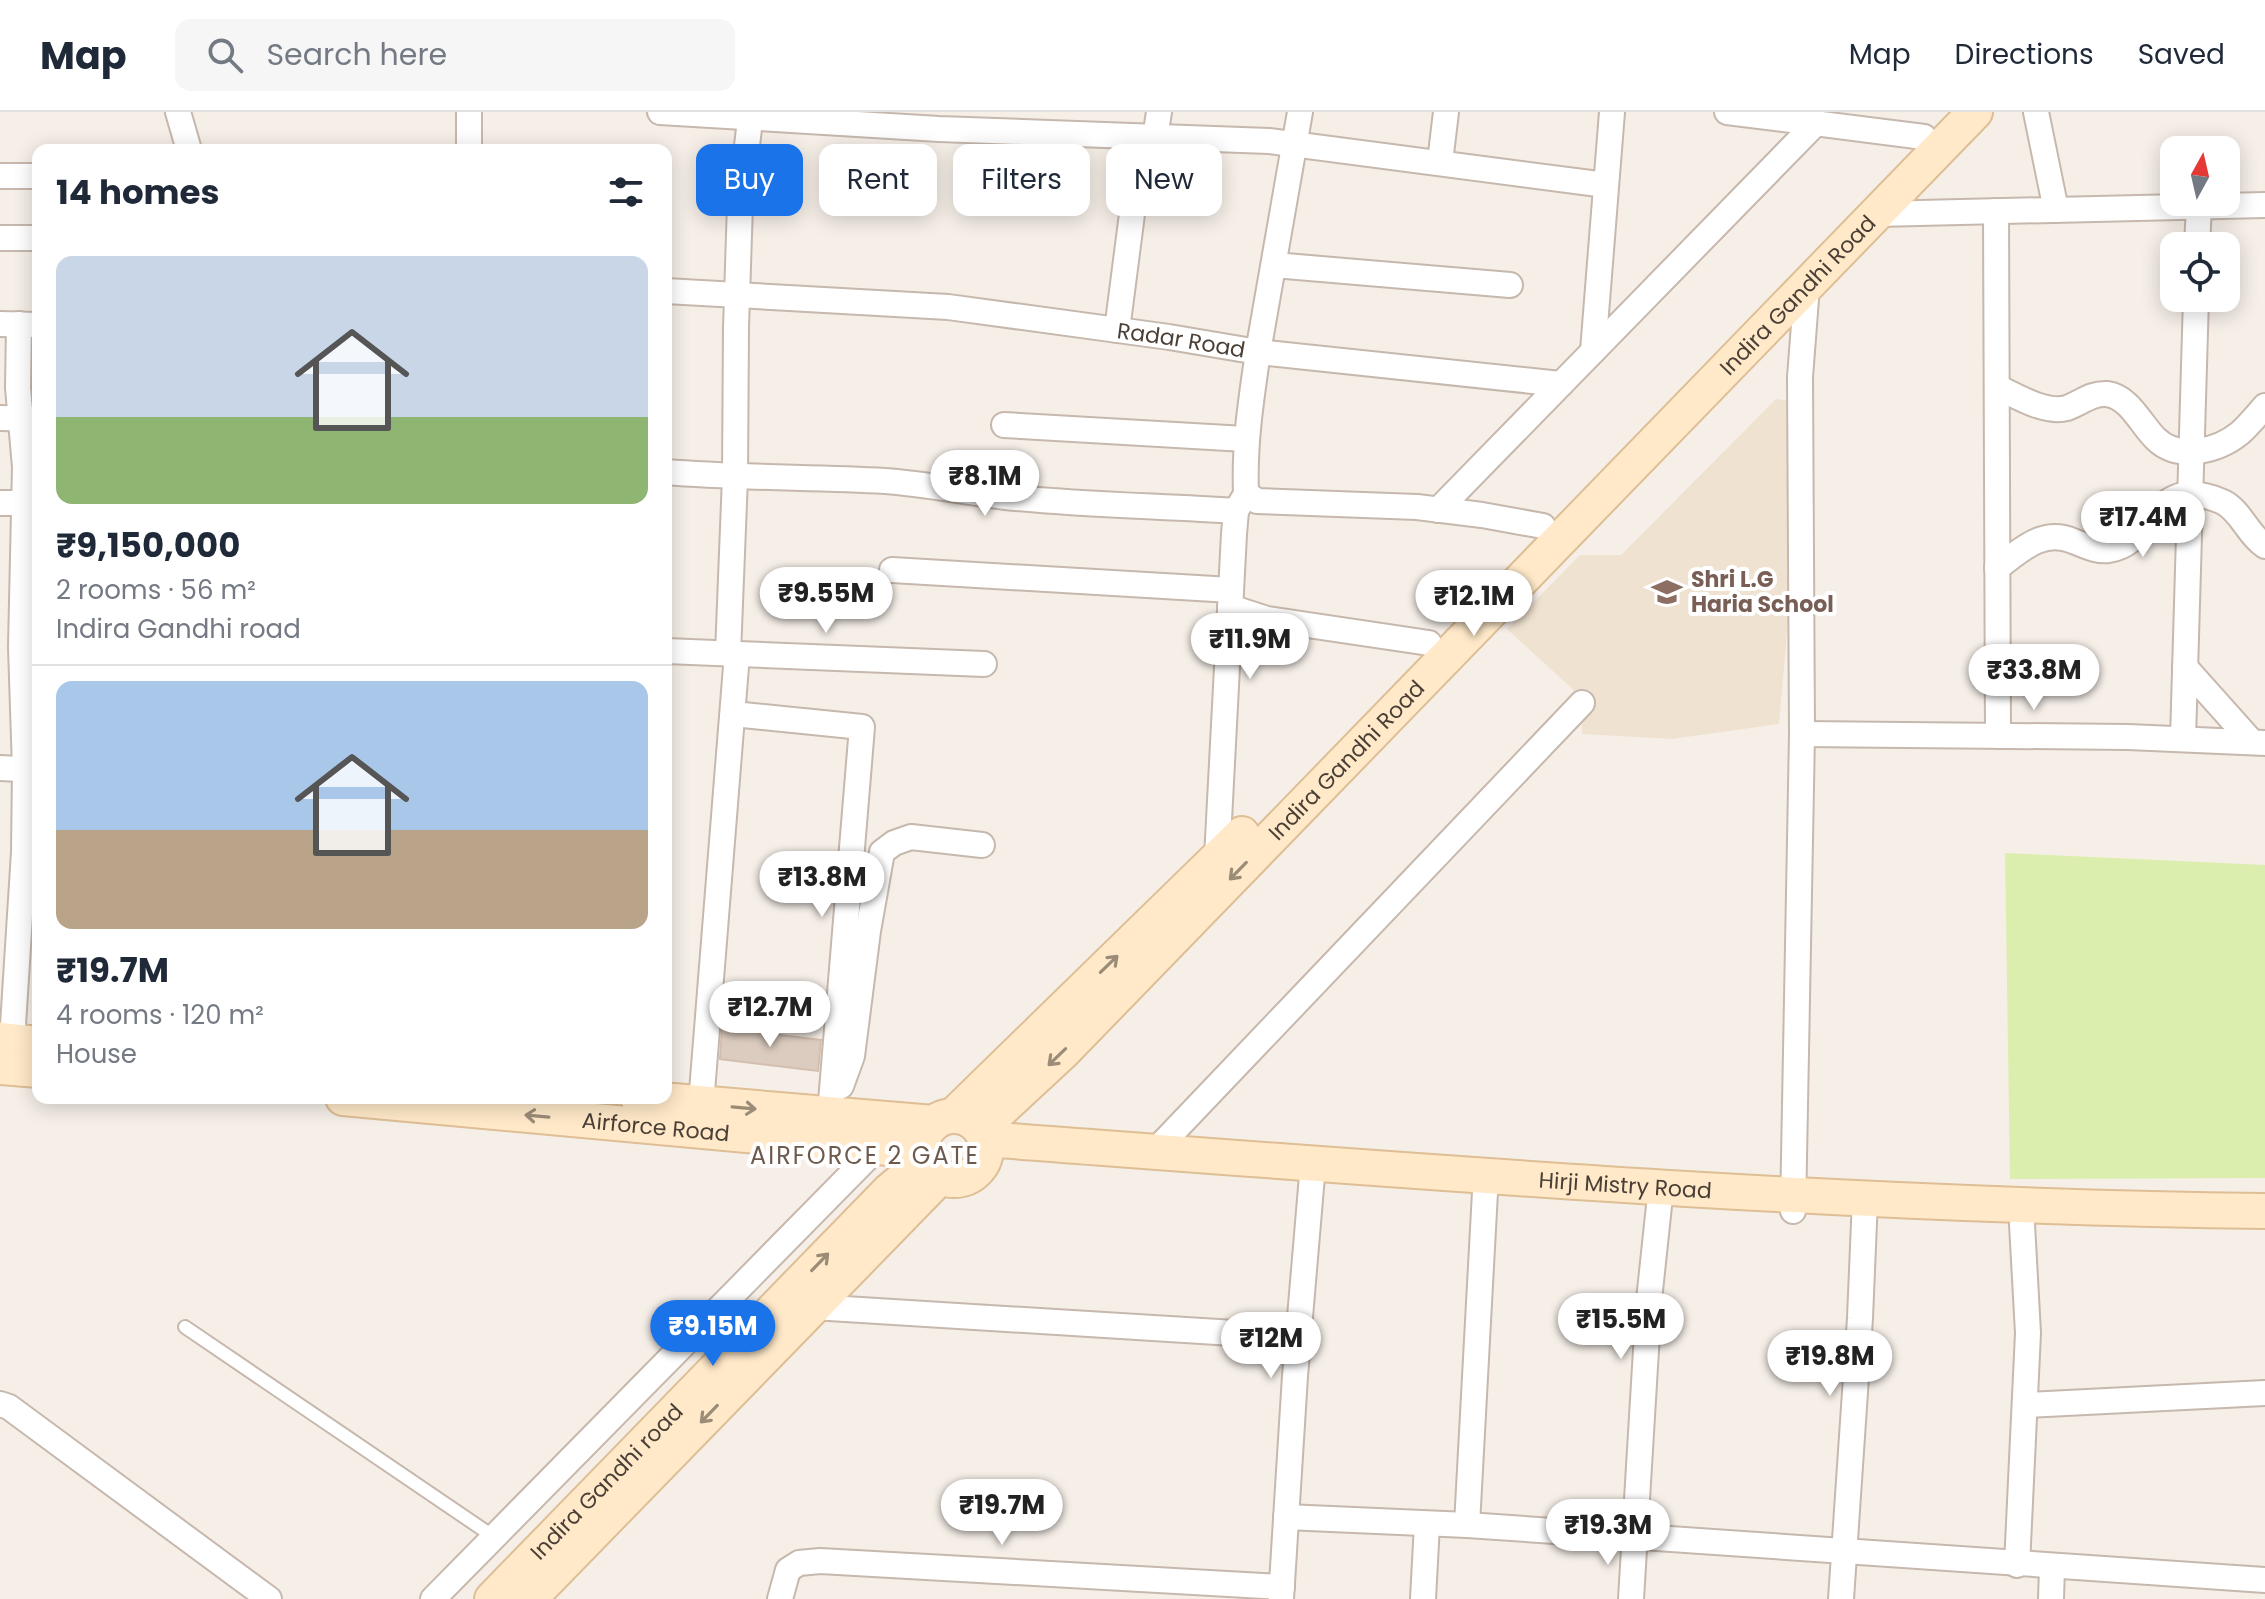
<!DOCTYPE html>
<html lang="en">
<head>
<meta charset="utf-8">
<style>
  body { margin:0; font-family:Poppins,sans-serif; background:#f6f6f7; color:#1f2937; height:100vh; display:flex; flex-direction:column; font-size:30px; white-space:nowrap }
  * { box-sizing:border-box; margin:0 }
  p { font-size:26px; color:#747a83 }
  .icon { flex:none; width:44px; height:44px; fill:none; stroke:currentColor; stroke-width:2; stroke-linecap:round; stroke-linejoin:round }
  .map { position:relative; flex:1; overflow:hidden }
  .panel { position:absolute; left:32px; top:32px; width:640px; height:960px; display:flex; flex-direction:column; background:#fff; border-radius:16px; box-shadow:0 4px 20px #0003 }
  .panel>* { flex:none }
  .hud { position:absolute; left:696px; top:32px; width:760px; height:72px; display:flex; gap:16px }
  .needle { width:52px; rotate:8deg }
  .controls { position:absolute; left:2160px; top:24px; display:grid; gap:16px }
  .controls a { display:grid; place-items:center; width:80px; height:80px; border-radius:16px; background:#fff; box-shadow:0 4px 20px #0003; font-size:40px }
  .price { position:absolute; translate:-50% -68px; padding:0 18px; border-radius:28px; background:#fff; color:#222; font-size:26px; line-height:52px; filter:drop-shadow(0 2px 4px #0008) }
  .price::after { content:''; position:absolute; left:50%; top:48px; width:24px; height:18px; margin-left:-12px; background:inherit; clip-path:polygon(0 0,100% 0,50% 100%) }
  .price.active { background:#1a73e8; color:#fff }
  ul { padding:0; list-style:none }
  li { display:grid; align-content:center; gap:16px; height:424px; padding:0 24px }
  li+li { border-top:2px solid #e0e1e3 }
  li span { display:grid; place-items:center; height:248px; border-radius:16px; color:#555 }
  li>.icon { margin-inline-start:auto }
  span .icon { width:144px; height:144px; fill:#fffc; stroke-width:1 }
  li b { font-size:34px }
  h2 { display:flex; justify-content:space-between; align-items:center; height:96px; padding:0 24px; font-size:34px }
  .chip { padding:0 28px; border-radius:16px; background:#fff; box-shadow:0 4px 20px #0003; font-size:28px; line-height:72px }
  .chip.active { background:#1a73e8; color:#fff }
  header { display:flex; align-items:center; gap:48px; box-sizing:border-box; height:112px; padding:0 40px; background:#fff; border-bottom:2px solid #e0e1e3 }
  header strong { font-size:38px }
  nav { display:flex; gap:44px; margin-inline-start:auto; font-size:28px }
  .search { width:560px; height:72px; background:#f6f6f7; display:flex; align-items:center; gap:20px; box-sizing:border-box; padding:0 28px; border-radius:16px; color:#747a83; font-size:30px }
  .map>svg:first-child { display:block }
  .education { fill:#f0e2d1 }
  .green { fill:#dceead }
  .building { fill:#dcccbf; stroke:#d4bfaf; stroke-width:2 }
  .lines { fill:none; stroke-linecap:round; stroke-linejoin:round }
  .lane-casing { stroke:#c6b8ad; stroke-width:16 }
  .street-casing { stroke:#c6b8ad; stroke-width:28 }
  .secondary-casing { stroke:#debe95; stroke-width:38 }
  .lane { stroke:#fff; stroke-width:12 }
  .street { stroke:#fff; stroke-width:24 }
  .secondary { stroke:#ffe9c9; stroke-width:34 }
  .oneway { stroke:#9b8c78 }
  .labels { text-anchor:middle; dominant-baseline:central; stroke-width:8; stroke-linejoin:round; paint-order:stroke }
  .street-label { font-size:22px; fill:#4a3f36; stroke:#fff }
  .education-label { font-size:22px; font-weight:bold; fill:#785e54; stroke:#fff; text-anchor:start }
  .neighbourhood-label { font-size:24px; letter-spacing:2px; fill:#6e5a4c; stroke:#fff }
</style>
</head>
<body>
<header>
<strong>Map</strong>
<div class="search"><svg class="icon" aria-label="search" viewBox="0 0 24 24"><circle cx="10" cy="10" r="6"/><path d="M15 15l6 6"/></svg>Search here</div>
<nav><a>Map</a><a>Directions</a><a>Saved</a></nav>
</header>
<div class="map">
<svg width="2265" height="1487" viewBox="0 0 2265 1487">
  <rect width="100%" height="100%" fill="#f6efe8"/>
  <path class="education" d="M1776 287 1807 292 1779 612 1672 627 1582 622 1580 584 1507 517 1580 443H1621Z"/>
  <path class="green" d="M2005 741 2265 753V1066L2010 1067Z"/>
  <path class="building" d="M722 916 821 928 818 959 720 947Z"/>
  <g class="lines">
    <g class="lane-casing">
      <path id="lane" d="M185 1215 494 1425"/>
    </g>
    <g class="street-casing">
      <g id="street">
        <path d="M178 0 189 38"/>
        <path d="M660 0 939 17 1269 29 1606 73"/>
        <path d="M1300 0 1258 240 1561 272"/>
        <path d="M1727 0 1924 25"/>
        <path d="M2036 0 2056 98"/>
        <path d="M1155 26 1159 0"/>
        <path d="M469 38V0"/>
        <path d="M1440 50 1446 0"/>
        <path d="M0 64H38"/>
        <path d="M1996 99 1998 624"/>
        <path d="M1877 102 2265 93"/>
        <path d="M0 126H38"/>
        <path d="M2197 134 2199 94"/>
        <path d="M1274 153 1510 173"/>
        <path id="s1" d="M666 179 948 195 1169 225 1258 240C1251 288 1244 333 1246 381L1257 389 1417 395 1482 403 1543 414"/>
        <path d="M0 212 38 213"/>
        <path d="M1117 218 1142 25"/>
        <path d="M1593 239 1612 0"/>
        <path d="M1997 275C2017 284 2045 302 2067 296 2081 291 2091 281 2107 282 2130 285 2141 313 2156 327 2178 349 2218 339 2240 321 2249 313 2257 303 2265 294"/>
        <path d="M0 306 38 307"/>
        <path d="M1004 313 1245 327"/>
        <path d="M666 360C739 366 812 365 885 369 926 372 965 380 1006 385 1082 393 1160 394 1236 399"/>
        <path d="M0 391H38"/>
        <path d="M1438 398 1816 11"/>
        <path d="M1997 456C2021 438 2043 416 2073 429 2084 433 2097 440 2109 438 2156 431 2151 359 2223 390 2241 399 2248 423 2265 434"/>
        <path d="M892 458 1231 478"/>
        <path d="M1230 495 1267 507 1429 531"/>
        <path d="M666 539 984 552"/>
        <path d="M728 542 735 365 736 216 740 92 751 0"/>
        <path d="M2185 555 2252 630"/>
        <path d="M733 602 862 615 830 1002"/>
        <path d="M1802 622 2128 625 2265 631"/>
        <path d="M2183 627 2196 186"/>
        <path d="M0 656 38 658"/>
        <path d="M1217 746 1234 422 1236 399 1243 387"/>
        <path d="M12 929 24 740 25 657 21 535 25 355 18 276 19 212"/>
        <path d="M841 974 852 944 868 819 882 740 894 731 911 725 982 733"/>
        <path d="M701 992 737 542"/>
        <path d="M1154 1040 1582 591"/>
        <path d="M1793 1099 1802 622 1800 265 1807 174"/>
        <path d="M813 1195 1298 1225"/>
        <path d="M0 1292 9 1295 269 1487"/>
        <path d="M2026 1293 2265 1281"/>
        <path d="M1286 1405 1467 1413 2265 1468"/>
        <path d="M1467 1413 1485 1080"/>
        <path d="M2017 1453 2028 1221 2022 1112"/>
        <path d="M433 1487 878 1035"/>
        <path d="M780 1487 788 1458 799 1451 820 1449 1282 1475"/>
        <path d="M1281 1487 1295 1264 1313 1052"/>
        <path d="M1423 1487 1427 1412"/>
        <path d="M1631 1487 1649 1188 1661 1075"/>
        <path d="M1841 1487 1860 1206 1865 1087"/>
        <path d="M2051 1487 2052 1456"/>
      </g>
    </g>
    <g class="secondary-casing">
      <g id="secondary">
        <path d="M0 928 38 932"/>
        <path d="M0 955 38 958"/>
        <path id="s2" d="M343 986 921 1039"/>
        <path d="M638 986 934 1011"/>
        <circle cx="954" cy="1036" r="32"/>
        <path d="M953 1004 1242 722"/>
        <path id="s3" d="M980 1017 1064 939 1975 0"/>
        <path id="s4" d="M985 1027C1411 1059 1837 1094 2265 1099"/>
        <path id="s5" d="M492 1487 889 1079 924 1050"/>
        <path d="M529 1487 939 1066"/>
      </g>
    </g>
    <use href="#lane" class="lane"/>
    <use href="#street" class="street"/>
    <use href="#secondary" class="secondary"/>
  </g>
  <defs><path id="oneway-shaft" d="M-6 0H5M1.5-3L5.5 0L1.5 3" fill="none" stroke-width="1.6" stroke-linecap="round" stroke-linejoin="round" transform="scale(2)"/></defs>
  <g class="oneway">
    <use href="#oneway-shaft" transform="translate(1238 759) rotate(134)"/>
    <use href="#oneway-shaft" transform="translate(1109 852) rotate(-44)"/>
    <use href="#oneway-shaft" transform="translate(1057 945) rotate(136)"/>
    <use href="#oneway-shaft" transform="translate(744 996) rotate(5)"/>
    <use href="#oneway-shaft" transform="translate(537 1004) rotate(-175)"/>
    <use href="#oneway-shaft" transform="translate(820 1150) rotate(-46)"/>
    <use href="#oneway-shaft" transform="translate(709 1302) rotate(134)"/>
  </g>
  <defs>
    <g id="school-bare" transform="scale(2.4)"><path d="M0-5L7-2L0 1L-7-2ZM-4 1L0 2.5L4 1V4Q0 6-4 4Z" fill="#8d6e63" stroke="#fff" stroke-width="2.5" paint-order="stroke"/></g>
  </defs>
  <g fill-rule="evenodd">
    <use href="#school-bare" x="1667" y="480"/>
  </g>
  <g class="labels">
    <g class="street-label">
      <text stroke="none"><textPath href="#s3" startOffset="1168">Indira Gandhi Road</textPath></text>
      <text stroke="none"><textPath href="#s1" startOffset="518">Radar Road</textPath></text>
      <text stroke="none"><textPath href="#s3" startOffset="520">Indira Gandhi Road</textPath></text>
      <text stroke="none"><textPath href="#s2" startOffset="314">Airforce Road</textPath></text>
      <text stroke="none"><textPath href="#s4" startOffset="642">Hirji Mistry Road</textPath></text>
      <text stroke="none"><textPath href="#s5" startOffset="164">Indira Gandhi road</textPath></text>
    </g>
    <g class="education-label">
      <text x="1691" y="467">Shri L.G<tspan x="1691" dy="25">Haria School</tspan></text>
    </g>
    <g class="neighbourhood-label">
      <text x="865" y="1043">AIRFORCE 2 GATE</text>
    </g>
  </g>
</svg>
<div class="controls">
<a><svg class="needle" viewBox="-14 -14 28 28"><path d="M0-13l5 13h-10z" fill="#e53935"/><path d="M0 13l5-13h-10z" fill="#747a83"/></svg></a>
<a><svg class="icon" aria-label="locate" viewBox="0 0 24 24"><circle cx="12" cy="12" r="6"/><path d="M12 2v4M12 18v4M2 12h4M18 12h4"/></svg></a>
</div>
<b class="price" style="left:985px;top:406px">₹8.1M</b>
<b class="price" style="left:2143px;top:447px">₹17.4M</b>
<b class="price" style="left:826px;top:523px">₹9.55M</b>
<b class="price" style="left:1474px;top:526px">₹12.1M</b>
<b class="price" style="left:1250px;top:569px">₹11.9M</b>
<b class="price" style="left:2034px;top:600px">₹33.8M</b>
<b class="price" style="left:822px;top:807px">₹13.8M</b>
<b class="price" style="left:770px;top:937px">₹12.7M</b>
<b class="price" style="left:1621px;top:1249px">₹15.5M</b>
<b class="price active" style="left:713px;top:1256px">₹9.15M</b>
<b class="price" style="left:1271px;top:1268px">₹12M</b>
<b class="price" style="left:1830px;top:1286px">₹19.8M</b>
<b class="price" style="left:1002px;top:1435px">₹19.7M</b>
<b class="price" style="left:1608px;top:1455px">₹19.3M</b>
<div class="hud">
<a class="chip active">Buy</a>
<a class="chip">Rent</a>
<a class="chip">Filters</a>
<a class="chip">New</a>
</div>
<section class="panel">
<h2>14 homes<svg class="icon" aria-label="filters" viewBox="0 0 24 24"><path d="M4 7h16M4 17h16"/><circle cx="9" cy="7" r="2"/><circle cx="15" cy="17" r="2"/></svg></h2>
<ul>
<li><span style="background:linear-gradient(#c9d6e8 65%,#8fb573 0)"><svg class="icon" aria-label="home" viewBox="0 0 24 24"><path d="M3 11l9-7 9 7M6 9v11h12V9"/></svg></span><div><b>₹9,150,000</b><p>2 rooms · 56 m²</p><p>Indira Gandhi road</p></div></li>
<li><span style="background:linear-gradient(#a9c7e8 60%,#b9a48a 0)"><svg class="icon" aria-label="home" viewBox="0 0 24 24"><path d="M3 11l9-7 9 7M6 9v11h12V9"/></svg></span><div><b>₹19.7M</b><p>4 rooms · 120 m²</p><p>House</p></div></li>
</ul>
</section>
</div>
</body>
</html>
